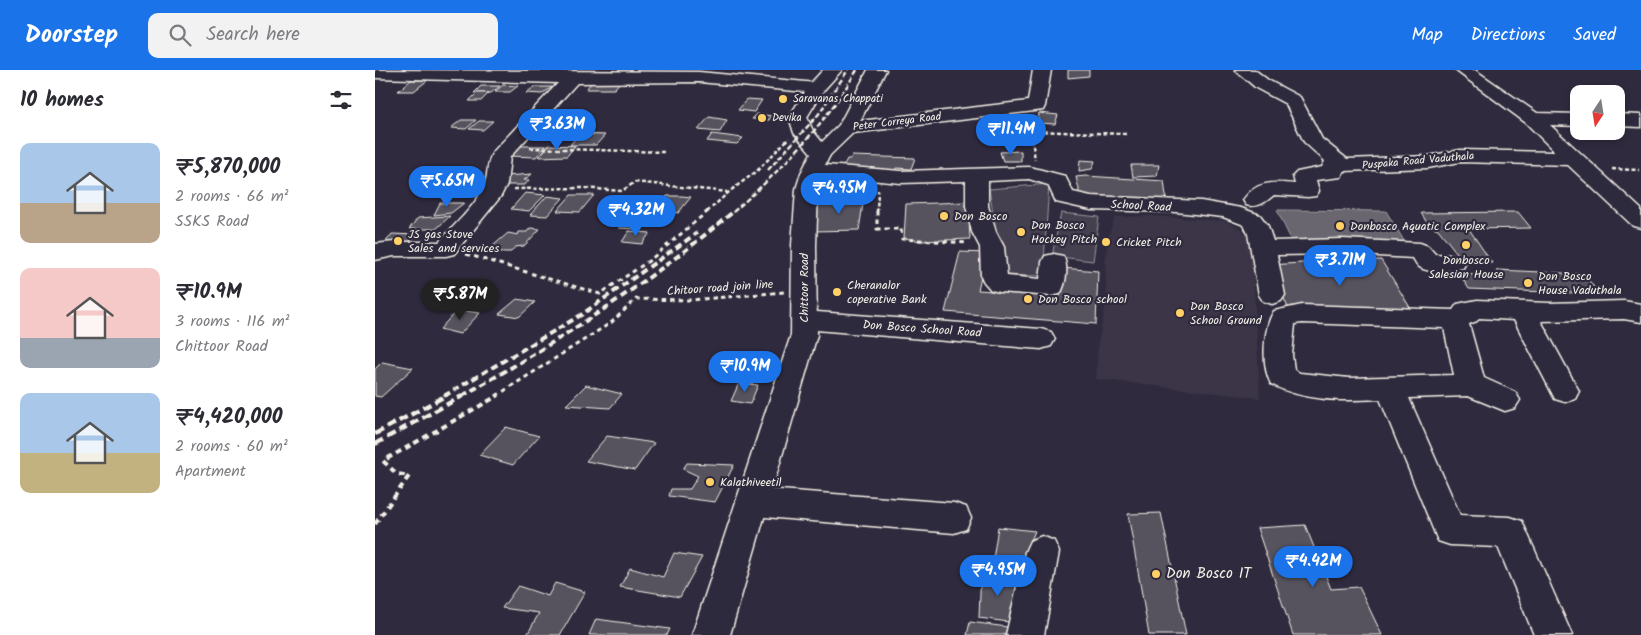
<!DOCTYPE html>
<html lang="en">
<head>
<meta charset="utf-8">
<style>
  body { margin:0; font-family:Kalam,sans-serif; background:#f2f2f3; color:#2b2b33; height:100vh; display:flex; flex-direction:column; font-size:19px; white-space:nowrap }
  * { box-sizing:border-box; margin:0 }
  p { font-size:16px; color:#7c7c81 }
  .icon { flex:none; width:28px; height:28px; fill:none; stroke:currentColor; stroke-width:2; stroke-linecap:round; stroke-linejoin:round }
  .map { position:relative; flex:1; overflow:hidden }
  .details { display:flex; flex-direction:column; background:#fff; width:375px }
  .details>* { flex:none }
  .needle { width:32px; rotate:192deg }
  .tools { position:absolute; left:1195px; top:15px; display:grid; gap:10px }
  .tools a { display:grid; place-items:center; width:55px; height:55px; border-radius:10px; background:#fff; box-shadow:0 2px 8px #0003; font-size:25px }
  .price { position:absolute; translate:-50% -42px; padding:0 11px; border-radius:18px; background:#1a73e8; color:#fff; font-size:16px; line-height:32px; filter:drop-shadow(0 1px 2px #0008) }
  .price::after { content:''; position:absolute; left:50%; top:30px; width:15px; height:11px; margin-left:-8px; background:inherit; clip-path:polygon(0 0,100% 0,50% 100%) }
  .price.current { background:#222; color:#fff }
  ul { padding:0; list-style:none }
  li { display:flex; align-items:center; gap:15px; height:125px; padding:0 20px }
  li span { display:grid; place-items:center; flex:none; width:140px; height:100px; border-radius:10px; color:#555 }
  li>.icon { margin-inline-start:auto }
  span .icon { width:60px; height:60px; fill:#fffc; stroke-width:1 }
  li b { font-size:21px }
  h2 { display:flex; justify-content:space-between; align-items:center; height:60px; padding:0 20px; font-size:21px }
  header { display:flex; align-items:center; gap:30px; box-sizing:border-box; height:70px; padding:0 25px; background:#1a73e8; color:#fff }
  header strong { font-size:24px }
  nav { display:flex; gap:28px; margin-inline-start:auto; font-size:18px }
  .search { width:350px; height:45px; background:#f2f2f3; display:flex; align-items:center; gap:12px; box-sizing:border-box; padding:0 18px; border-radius:10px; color:#7c7c81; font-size:19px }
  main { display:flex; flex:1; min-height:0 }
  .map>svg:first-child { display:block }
  .built { fill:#3b3647 }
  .green { fill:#454050; stroke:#9c989c }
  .water { fill:#6a6670; stroke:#a19ea0 }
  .building { fill:#56525f; stroke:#f4f1e8 }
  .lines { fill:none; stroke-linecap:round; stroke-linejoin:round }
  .minor-casing { stroke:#f4f1e8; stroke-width:3 }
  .major-casing { stroke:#f4f1e8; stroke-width:3 }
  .path-far2 { stroke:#f4f1e8; stroke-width:2.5; stroke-dasharray:4 2.5; stroke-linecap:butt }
  .path-far1 { stroke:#f4f1e8; stroke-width:3; stroke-dasharray:4.5 4; stroke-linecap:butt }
  .path { stroke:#f4f1e8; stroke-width:4; stroke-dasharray:6 4.5; stroke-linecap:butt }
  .minor { fill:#2f2a3d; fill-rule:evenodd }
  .major { fill:#2f2a3d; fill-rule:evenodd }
  .rail-far2 { stroke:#f4f1e8; stroke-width:2.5; stroke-dasharray:5.5 2.5; stroke-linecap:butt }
  .rail-far1 { stroke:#f4f1e8; stroke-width:4; stroke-dasharray:7 4; stroke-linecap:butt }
  .rail { stroke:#f4f1e8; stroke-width:4.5; stroke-dasharray:9 4.5; stroke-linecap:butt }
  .poi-dot { fill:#ffd166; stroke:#2f2a3d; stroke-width:2 }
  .labels { text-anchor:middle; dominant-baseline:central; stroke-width:4.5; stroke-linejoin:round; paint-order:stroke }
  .far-poi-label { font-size:11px; fill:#f4f1e8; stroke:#2f2a3d; text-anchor:start }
  .far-street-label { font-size:11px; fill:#f4f1e8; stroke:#2f2a3d }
  .street-label { font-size:12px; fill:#f4f1e8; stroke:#2f2a3d }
  .poi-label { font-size:12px; fill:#f4f1e8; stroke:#2f2a3d; text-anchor:start }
  .near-poi-label { font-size:15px; fill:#f4f1e8; stroke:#2f2a3d; text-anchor:start }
</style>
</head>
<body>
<header>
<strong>Doorstep</strong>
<div class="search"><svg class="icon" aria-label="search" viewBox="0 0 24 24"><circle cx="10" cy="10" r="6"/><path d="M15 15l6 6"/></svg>Search here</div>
<nav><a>Map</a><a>Directions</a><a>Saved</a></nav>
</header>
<main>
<section class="details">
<h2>10 homes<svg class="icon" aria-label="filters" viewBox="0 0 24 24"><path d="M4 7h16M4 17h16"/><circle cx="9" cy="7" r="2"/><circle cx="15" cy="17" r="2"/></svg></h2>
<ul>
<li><span style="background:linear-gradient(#a9c7e8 60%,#b9a48a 0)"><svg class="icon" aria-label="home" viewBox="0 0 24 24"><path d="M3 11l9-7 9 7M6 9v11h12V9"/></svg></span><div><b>₹5,870,000</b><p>2 rooms · 66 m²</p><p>SSKS Road</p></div></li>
<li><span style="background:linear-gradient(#f6c9c9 70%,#9aa5b1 0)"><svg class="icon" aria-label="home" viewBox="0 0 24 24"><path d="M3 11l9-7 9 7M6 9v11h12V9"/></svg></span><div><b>₹10.9M</b><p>3 rooms · 116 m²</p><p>Chittoor Road</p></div></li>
<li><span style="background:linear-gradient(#a9c7e8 60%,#c2b280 0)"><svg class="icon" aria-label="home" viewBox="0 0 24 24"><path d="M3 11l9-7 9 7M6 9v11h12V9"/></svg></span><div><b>₹4,420,000</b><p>2 rooms · 60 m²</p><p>Apartment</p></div></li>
</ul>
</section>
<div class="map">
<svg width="1266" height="565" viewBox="0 0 1266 565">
  <rect width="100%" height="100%" fill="#2f2a3d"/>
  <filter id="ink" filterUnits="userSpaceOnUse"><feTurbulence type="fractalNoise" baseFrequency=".02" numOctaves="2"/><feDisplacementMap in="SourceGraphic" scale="10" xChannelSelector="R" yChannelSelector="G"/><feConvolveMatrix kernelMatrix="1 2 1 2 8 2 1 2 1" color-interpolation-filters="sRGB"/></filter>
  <g filter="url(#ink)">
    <path class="built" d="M777 146 850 151 867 159 876 175 878 198 885 328 721 309 723 273 732 229 730 195 734 164 740 147Z"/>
    <g class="green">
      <path d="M674 114 668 206 629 205 614 119Z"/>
      <path d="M686 143 724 147 718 191 677 186Z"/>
    </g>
    <path class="water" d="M902 140 1011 141 1031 174 917 172Z"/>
    <g class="building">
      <path d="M693 0H714V6L693 8Z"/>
      <path d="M36 10H53L39 21H23Z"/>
      <path d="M219 10H247L239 19H211Z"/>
      <path d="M128 15 143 16 135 22H120Z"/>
      <path d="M106 16H125L116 23H99Z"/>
      <path d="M159 17H177L167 24 151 23Z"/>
      <path d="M102 23H114L106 31H94Z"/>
      <path d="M372 29 387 30 379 42 363 40Z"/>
      <path d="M664 43 683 45 680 54 663 53Z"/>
      <path d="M382 44 397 46 394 50 377 49Z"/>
      <path d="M334 47 352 50 345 62 323 60Z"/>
      <path d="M86 50H101L91 59 76 58Z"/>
      <path d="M104 51H118L108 60 94 59Z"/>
      <path d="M204 64 230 65 221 75H195Z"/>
      <path d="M337 64 368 68 362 74 332 71Z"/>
      <path d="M174 75 200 76 192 86 164 87Z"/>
      <path d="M144 76H171L161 87 134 86Z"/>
      <path d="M646 81V91H628L625 82Z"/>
      <path d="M477 86 540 88 536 99 521 98 519 104 497 103 499 98 468 97 472 89H476Z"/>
      <path d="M705 90 720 91 717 99 704 101Z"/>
      <path d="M756 95H784L782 106 758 107Z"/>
      <path d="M157 104 149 110H154L150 115H116L119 107Z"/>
      <path d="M711 106 789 111 791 126 789 133 703 130 704 119 701 107Z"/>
      <path d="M150 123 170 125 154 141 136 139Z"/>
      <path d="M196 125H219L205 142 182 141Z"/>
      <path d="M172 126 188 128 172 146 155 145Z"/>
      <path d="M292 126H307L316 127 303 143 281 139Z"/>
      <path d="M489 127 484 160 438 161 443 130Z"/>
      <path d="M593 132 595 169 546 171 529 168 531 134Z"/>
      <path d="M65 133H89L76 143 59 145Z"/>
      <path d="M1143 142 1156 158 1094 159 1117 193 1089 192 1063 159 1054 156 1046 143Z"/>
      <path d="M75 146 61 159H34L43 148Z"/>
      <path d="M250 149 273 151 265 159 244 158Z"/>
      <path d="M155 158 165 159 149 176 140 177 136 182H111L133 163 143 165 144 162H152Z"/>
      <path d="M254 161 275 163 267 174 247 172Z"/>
      <path d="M17 164 42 165 28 177 6 178Z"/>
      <path d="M585 182 611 183 603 220 685 226 687 198 723 201 721 254 570 242Z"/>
      <path d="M940 184H956L960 191 1006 190 1039 244 914 240 894 195 942 192Z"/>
      <path d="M1122 200 1209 204 1224 224 1094 219 1084 203 1121 208Z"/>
      <path d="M142 229 160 232 144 247 124 244Z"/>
      <path d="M82 240 105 243 85 264 65 259Z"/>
      <path d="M7 292 38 298 6 327 0 326V299Z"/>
      <path d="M364 313 383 315 375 334 356 331Z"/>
      <path d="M211 315 247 324 235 338 191 335Z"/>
      <path d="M131 357 164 366 138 395 104 385Z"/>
      <path d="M232 366 279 373 260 400 211 391Z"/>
      <path d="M312 393 359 395 340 432 294 426 296 419H315L323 406 308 399Z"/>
      <path d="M786 443 811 565H774L753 444Z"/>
      <path d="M930 455 956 519 984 517 1007 565H918L882 458Z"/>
      <path d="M623 457 660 461 641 505 606 500 616 502Z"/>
      <path d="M299 483 327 487 305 527 245 517 255 498 288 507Z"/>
      <path d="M606 500 641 505V553L604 548Z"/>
      <path d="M180 513 210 522 185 565H152L164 543 127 538 143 516 173 526Z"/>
      <path d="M221 549 295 559 292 565H214Z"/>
      <path d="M595 552 632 557 630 565H592Z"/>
    </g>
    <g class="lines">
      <g class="minor-casing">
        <g id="minor">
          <path d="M0 0 324 2 441 13 447 14 450 18 447 22 441 23 324 12 202 13 135 87 132 114 126 126 79 184 71 186H19L0 190V174L19 172H64C79 155 101 136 109 116 114 105 111 92 118 82L183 13 0 8Z"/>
          <path d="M493 0H511L485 51 653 31 658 0H676L670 36 668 40 478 63 453 87 446 89 439 87 436 83 464 55Z"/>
          <path d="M860 0H880L893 10 925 27 947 69 972 89 1053 86 1085 80 1180 82 1151 53 1080 0H1100L1162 43 1204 44V56L1175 55 1266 139V158L1258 156 1193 95 1085 92 1053 98 969 101 966 107 941 110 944 121 941 126 933 127 899 125C889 133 884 138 871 135L868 130C882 110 899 112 920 114L918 106 922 102 947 97 950 91 929 72 911 34 881 18Z"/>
          <path d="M1241 44 1266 45V57L1241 56Z"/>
          <path d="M438 94 526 101 655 97 690 106 698 122 716 126 826 131 866 138 885 145 893 156 898 171 967 169 1045 173 1053 176 1060 184 1088 186 1091 192 1088 198C1077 200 1056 204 1046 198 1042 196 1040 191 1038 188L967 184 902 185 910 225 906 231 897 234 888 231 884 225 873 164 869 155 848 147 801 142 716 140 681 132 673 115 654 109 613 111V136L621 162 629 177 632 206 665 209 667 192 670 186 679 184 688 186C694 196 691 215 685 224L676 226 625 222 616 220 609 212 606 206 605 177 597 162 591 136V111L526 113 431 104 428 100 431 96Z"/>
          <path d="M1102 230 1174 233 1249 231 1266 234V252L1249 249 1166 251 1204 321 1200 329 1190 332 1180 329 1139 250 1104 248 1102 251 1094 254 1109 308 1140 322 1145 330 1140 338 1130 341 1093 326 1034 328 1085 445 1135 447 1147 451 1197 565H1159L1123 477 1075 475 1063 471 1005 329C968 331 930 332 896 314 886 296 888 258 899 241L927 235 1078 240 1082 234ZM927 253 1069 258 1079 305 974 308 925 303 919 300 917 285 920 254Z"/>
          <path d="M429 241 666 259 676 262 680 269 676 276 666 279 429 259 420 257 416 250 420 243Z"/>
          <path d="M377 418 579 433 591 437 596 448 591 459 579 463 377 446 365 442 361 432 365 422Z"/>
          <path d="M667 466 679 471 684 482 669 565H631L650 482 655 471Z"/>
        </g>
      </g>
      <g class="major-casing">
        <path id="major" d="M448 0H467L448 21 432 47 438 61 456 83 446 103 443 119 441 175 442 265 355 565H317L416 265 417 175 421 119 426 103 436 83 419 63 414 47 435 14Z"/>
      </g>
      <g class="path-far2">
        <path d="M658 50 656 61 660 90"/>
        <path d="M656 61 752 64"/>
        <path d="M155 78 289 82"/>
        <path d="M1237 99 1264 100"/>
        <path d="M139 119 209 118 247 121 260 112 352 122"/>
        <path d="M332 142 355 121 382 101 414 68"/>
        <path d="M502 142 503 120"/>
      </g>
      <g class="path-far1">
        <path d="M502 141V159H526L527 169 592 173"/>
        <path d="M91 184 225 224 275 190 333 141"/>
        <path d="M121 326 237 252 261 229 316 230 409 222"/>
      </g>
      <path class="path" d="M0 454 34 406 22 404 8 391 124 325"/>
      <use href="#minor" class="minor"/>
      <use href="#major" class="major"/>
      <g class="rail-far2">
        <path d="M393 100 443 45 473 0"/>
        <path d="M358 142C406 100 449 56 482 0"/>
      </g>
      <g class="rail-far1">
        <path d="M69 326 206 245 322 163"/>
        <path d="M87 326C183 272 275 212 359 141"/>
      </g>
      <g class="rail">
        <path d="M0 364 72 325"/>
        <path d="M0 374 89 325"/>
      </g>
    </g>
  </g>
  <g class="poi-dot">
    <circle cx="408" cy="29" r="5"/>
    <circle cx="387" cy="48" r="5"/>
    <circle cx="569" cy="146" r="5"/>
    <circle cx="965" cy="156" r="5"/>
    <circle cx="646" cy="162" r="5"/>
    <circle cx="23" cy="171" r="5"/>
    <circle cx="731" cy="172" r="5"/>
    <circle cx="1091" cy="175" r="5"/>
    <circle cx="1153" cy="213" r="5"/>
    <circle cx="462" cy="222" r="5"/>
    <circle cx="653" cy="229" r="5"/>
    <circle cx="805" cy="243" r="5"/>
    <circle cx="335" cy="412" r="5"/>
    <circle cx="781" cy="504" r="5"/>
  </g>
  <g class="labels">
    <g class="far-poi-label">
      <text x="418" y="29">Saravanas Chappati</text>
      <text x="397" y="48">Devika</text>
    </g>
    <g class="far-street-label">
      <text transform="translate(522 52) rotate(-7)">Peter Correya Road</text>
      <text transform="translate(1043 91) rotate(-5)">Puspaka Road Vaduthala</text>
    </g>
    <g class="street-label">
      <text transform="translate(766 136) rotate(3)">School Road</text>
      <text transform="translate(345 218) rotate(-4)">Chitoor road join line</text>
      <text transform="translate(429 218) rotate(-90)">Chittoor Road</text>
      <text transform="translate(547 259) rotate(4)">Don Bosco School Road</text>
    </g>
    <g class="poi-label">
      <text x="579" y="146">Don Bosco</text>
      <text x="656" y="155">Don Bosco<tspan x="656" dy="14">Hockey Pitch</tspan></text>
      <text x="975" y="156">Donbosco Aquatic Complex</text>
      <text x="33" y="164">JS gas Stove<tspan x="33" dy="14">Sales and services</tspan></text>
      <text x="741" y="172">Cricket Pitch</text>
      <text x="1091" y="190" text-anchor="middle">Donbosco<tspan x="1091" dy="14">Salesian House</tspan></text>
      <text x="1163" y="206">Don Bosco<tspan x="1163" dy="14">House Vaduthala</tspan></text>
      <text x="472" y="215">Cheranalor<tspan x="472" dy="14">coperative Bank</tspan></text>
      <text x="663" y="229">Don Bosco school</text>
      <text x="815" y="236">Don Bosco<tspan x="815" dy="14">School Ground</tspan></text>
      <text x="345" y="412">Kalathiveetil</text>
    </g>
    <g class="near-poi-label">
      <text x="791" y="504">Don Bosco IT</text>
    </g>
  </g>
</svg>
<div class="tools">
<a><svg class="needle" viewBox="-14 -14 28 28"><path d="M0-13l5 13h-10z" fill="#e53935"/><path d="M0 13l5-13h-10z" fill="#7c7c81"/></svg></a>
</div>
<b class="price" style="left:182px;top:81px">₹3.63M</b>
<b class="price" style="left:636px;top:86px">₹11.4M</b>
<b class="price" style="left:72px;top:138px">₹5.65M</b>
<b class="price" style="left:464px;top:145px">₹4.95M</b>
<b class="price" style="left:261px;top:167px">₹4.32M</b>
<b class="price" style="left:965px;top:217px">₹3.71M</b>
<b class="price current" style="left:85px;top:251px">₹5.87M</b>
<b class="price" style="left:370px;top:323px">₹10.9M</b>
<b class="price" style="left:938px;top:518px">₹4.42M</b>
<b class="price" style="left:623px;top:527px">₹4.95M</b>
</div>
</main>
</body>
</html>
